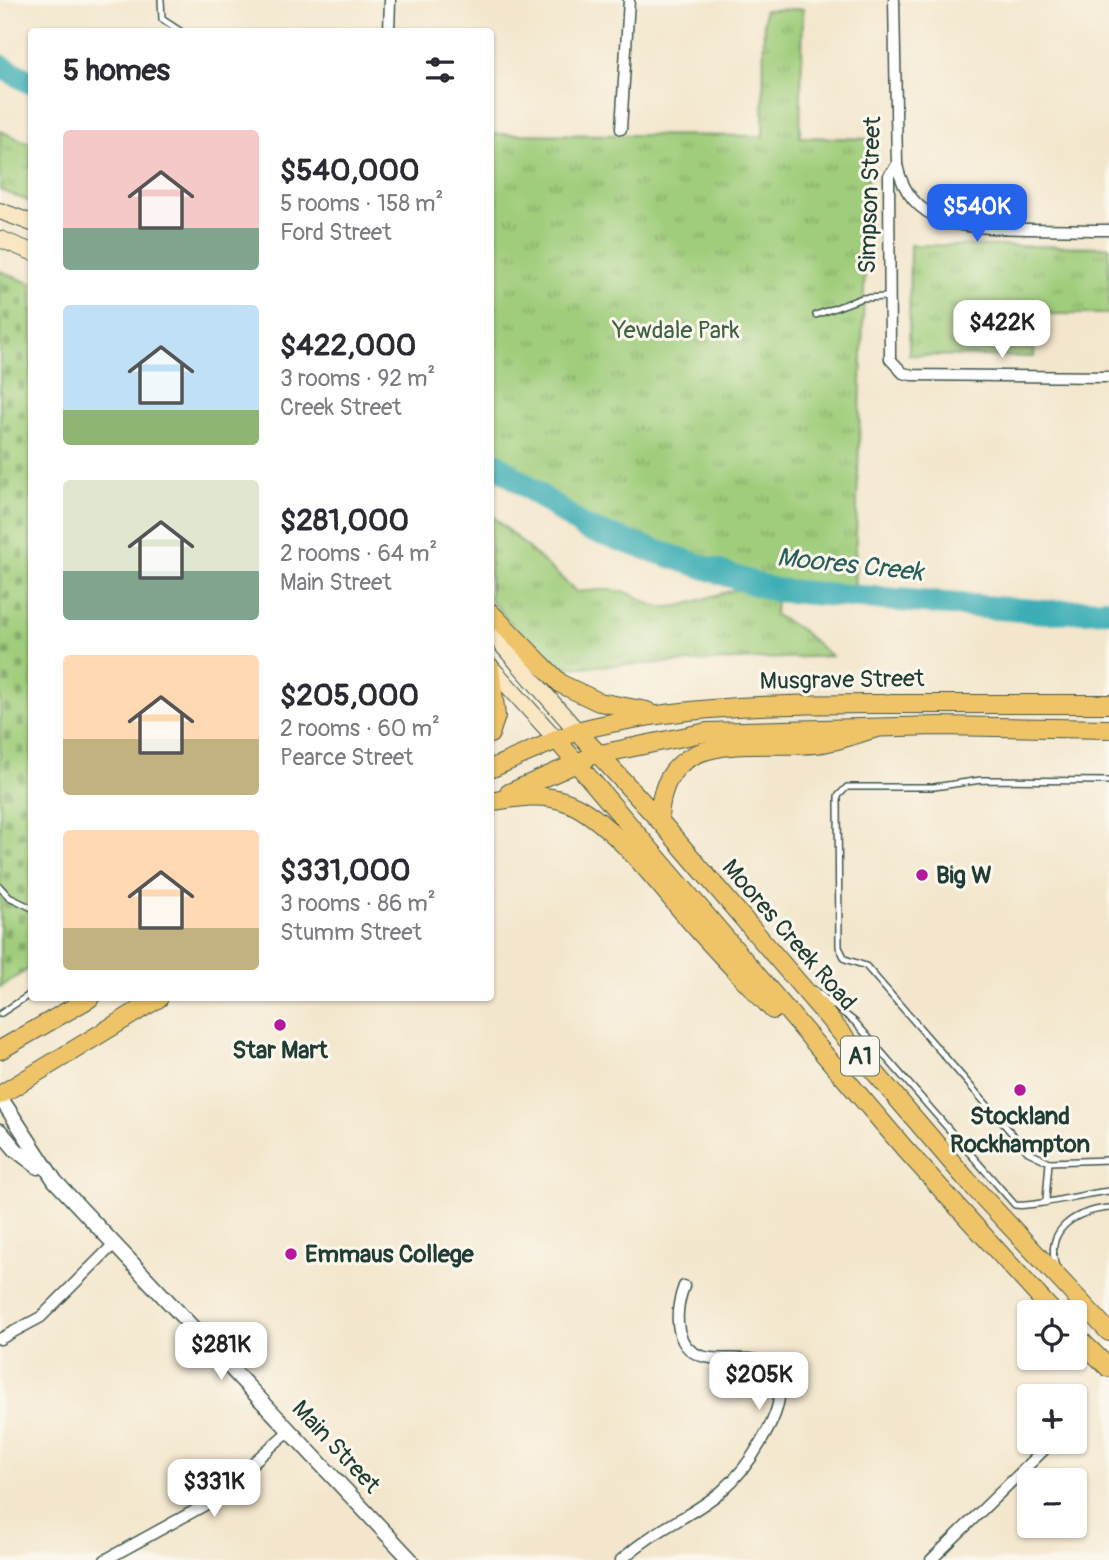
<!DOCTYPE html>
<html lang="en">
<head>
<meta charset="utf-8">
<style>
  body { margin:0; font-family:Pangolin,sans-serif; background:#f2f2f3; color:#2b2b33; height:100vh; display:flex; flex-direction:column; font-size:26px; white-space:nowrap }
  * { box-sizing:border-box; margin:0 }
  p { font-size:23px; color:#7c7c81 }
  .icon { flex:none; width:38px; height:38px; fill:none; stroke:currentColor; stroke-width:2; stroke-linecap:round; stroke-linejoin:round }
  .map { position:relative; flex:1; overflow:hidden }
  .drawer { position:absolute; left:28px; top:28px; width:466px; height:973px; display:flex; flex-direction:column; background:#fff; border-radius:7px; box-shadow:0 2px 5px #0004 }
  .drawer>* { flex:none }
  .fabs { position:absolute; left:1017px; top:1300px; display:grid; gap:14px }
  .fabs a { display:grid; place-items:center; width:70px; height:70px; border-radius:7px; background:#fff; box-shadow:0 2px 5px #0004; font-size:35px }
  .price { position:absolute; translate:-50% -60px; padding:0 16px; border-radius:14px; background:#fff; color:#222; font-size:23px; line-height:46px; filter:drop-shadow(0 2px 4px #0008) }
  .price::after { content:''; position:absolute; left:50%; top:42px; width:21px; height:16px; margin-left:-10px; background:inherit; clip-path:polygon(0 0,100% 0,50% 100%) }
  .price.on { background:#2563eb; color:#fff }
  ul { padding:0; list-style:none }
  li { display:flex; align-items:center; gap:21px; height:175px; padding:0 35px }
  li span { display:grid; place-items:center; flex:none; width:196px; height:140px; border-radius:7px; color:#555 }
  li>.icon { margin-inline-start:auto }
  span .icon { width:84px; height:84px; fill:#fffc; stroke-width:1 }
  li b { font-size:30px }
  h2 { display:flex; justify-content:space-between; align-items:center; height:84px; padding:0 35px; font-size:30px }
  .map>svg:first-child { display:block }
  .cemetery { fill:url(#cemetery-stones); stroke:#608558; stroke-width:2 }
  .park { fill:url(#park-tufts); stroke:#608558; stroke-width:2 }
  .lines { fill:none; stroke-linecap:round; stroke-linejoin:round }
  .river { stroke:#3caeb5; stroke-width:24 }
  .service-casing { stroke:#3f564b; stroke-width:8 }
  .minor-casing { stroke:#3f564b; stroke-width:13 }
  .tertiary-casing { stroke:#3f564b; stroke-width:17 }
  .secondary-casing { stroke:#3f564b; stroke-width:18 }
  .primary-casing { stroke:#3f564b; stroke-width:20 }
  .trunk-casing { stroke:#3f564b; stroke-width:20 }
  .service { stroke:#fff; stroke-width:5 }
  .minor { stroke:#fff; stroke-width:10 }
  .tertiary { stroke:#fff; stroke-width:14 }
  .secondary { stroke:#f9e7c3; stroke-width:16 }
  .primary { stroke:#efc469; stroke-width:18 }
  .trunk { stroke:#efc469; stroke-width:18 }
  .poi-dot { fill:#b5179e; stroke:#fbf7ec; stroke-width:2.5 }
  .labels { text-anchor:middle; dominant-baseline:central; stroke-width:6; stroke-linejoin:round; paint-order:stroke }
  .shield { fill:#fbf7ec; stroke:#61756b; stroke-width:2 }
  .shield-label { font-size:23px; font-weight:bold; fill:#1f3d34 }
  .street-label { font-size:24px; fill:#1f3d34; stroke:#fbf7ec }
  .park-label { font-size:24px; fill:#3f6146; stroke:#fbf7ec }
  .poi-label { font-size:24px; font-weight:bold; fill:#1f3d34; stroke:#fbf7ec; text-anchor:start }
  .water-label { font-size:26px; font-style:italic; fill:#285f5b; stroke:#fbf7ec }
</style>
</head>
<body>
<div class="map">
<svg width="1109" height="1560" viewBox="0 0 1109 1560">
  <defs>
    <pattern id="cemetery-stones" width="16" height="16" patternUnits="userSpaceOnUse" patternTransform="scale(1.75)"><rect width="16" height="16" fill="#a0cd7b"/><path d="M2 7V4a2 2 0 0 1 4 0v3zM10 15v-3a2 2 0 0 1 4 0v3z" fill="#82a866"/></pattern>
    <pattern id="park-tufts" width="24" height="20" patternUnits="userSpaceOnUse" patternTransform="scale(1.75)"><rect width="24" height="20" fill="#a0cd7b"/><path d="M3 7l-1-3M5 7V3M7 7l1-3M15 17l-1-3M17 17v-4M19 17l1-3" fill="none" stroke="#82a866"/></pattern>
  </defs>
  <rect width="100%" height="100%" fill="#fbf7ec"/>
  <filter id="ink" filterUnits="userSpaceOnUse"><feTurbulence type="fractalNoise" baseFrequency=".0143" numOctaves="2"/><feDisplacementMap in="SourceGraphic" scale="14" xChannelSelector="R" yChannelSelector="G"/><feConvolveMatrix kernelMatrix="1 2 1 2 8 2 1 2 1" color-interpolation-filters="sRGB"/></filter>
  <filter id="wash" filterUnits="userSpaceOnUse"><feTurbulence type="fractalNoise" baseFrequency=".00686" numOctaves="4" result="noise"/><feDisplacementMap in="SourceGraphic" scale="28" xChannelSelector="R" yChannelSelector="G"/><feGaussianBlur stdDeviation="1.57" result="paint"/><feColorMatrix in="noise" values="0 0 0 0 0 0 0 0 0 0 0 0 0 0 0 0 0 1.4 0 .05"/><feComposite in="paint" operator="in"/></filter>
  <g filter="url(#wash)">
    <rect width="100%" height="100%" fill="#f3e6cc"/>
    <path class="cemetery" d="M0 271 32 284V967L0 987Z"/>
    <g class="park">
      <path d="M803 9 800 137 869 139 854 597 774 590 585 528 490 460V134L763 136 764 10Z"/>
      <path d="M0 131 31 144V202L0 190Z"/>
      <path d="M910 245 1109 247V314H1034V357L909 355Z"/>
      <path d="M490 514 577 592C595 590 613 588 631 594 643 598 650 608 665 607 701 607 740 576 776 594L775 615 800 629 831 656 550 668 490 599Z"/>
    </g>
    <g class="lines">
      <g class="river">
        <path d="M0 66 32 83"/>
        <path d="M490 460 585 528 774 590 1046 612 1109 610"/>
      </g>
    </g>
  </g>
  <g filter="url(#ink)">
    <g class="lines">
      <g class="service-casing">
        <g id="service">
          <path d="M161 0 162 19 182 32"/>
          <path d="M816 315 862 298 888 297"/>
          <path d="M1109 781 981 780 934 787H847L838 796 839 947 845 959 866 966 1028 1152 1049 1162 1109 1160"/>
          <path d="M0 887 9 897 32 908"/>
          <path d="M813 989 855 1022 1015 1205C1032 1208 1086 1193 1109 1191"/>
          <path d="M0 1014 32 993"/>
          <path d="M1046 1200 1049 1162"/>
          <path d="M1056 1267C1044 1229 1076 1211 1109 1208"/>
        </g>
      </g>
      <g class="minor-casing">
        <g id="minor">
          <path d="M894 0 897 165 889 175 890 359 903 373 912 375 1109 377"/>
          <path d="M389 32 390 0"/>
          <path d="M621 129 629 0"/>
          <path d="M897 165C911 231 974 228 1028 229 1055 229 1082 230 1109 230"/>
          <path d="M0 1339 41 1317 115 1243"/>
          <path d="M105 1560 205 1505 290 1430"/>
          <path d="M621 1560C674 1512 721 1513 761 1442 769 1428 777 1414 779 1398 785 1348 740 1361 711 1358 672 1354 674 1313 684 1286"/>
          <path d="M931 1560 1052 1442"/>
        </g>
      </g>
      <g class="tertiary-casing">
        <g id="tertiary">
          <path d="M0 1097 55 1181 411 1560"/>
          <path d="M0 1131 16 1150 38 1167"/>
        </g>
      </g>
      <g class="secondary-casing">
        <g id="secondary">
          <path d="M0 211 32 223"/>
          <path d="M0 239 32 252"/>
          <path d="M490 631 577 731"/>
          <path d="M490 666 556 739"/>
        </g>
      </g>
      <g class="primary-casing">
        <g id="primary">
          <path d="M490 612 561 684 599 702 647 711"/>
          <path d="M577 731C677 705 777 704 879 704 956 704 1032 704 1109 704"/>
          <path d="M600 754 707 732 938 726 1109 729"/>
        </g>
      </g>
      <g class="trunk-casing">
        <g id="trunk">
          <path d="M490 667 496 716 490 734"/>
          <path d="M556 739 905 1149 1053 1312"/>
          <path d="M490 769 577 731 659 820 967 1180 1109 1332"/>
          <path d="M509 793 586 759"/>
          <path d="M490 802C517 797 543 792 569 803 611 820 662 888 692 923 718 953 746 981 773 1010"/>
          <path d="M659 820C662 726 749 749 814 744 835 743 857 733 877 728"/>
          <path d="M0 1050 90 998"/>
          <path d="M0 1095 159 998"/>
          <path d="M1074 1334 1109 1368"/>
        </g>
      </g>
      <use href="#service" class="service"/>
      <use href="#minor" class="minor"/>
      <use href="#tertiary" class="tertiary"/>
      <use href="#secondary" class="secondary"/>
      <use href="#primary" class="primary"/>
      <use href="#trunk" class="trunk"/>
    </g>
  </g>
  <g class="poi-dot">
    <circle cx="922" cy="875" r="7"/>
    <circle cx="280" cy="1025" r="7"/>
    <circle cx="1020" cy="1090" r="7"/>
    <circle cx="291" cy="1254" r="7"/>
  </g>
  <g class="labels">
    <rect class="shield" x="841" y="1036.5" width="38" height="39" rx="5"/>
    <g class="shield-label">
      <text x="860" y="1056">A1</text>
    </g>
    <g class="street-label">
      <text transform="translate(870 195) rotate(-88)">Simpson Street</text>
      <text transform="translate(842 680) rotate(-1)">Musgrave Street</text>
      <text transform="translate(789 935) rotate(49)">Moores Creek Road</text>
      <text transform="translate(336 1447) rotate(47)">Main Street</text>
    </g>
    <g class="park-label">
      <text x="676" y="330">Yewdale Park</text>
    </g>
    <g class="poi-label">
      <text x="936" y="875">Big W</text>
      <text x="280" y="1050" text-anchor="middle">Star Mart</text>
      <text x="1020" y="1116" text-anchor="middle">Stockland<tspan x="1020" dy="28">Rockhampton</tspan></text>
      <text x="305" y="1254">Emmaus College</text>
    </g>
    <g class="water-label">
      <text transform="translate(850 565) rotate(6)">Moores Creek</text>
    </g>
  </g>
</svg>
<div class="fabs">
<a><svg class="icon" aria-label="locate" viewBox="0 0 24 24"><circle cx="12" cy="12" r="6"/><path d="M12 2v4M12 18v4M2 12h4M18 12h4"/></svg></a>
<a>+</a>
<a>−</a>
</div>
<b class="price on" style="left:977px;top:244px">$540K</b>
<b class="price" style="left:1002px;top:360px">$422K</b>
<b class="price" style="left:221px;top:1382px">$281K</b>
<b class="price" style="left:759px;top:1412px">$205K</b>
<b class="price" style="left:214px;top:1519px">$331K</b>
<section class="drawer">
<h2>5 homes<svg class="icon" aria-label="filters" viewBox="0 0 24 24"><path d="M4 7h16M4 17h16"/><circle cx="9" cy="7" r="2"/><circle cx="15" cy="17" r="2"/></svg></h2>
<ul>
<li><span style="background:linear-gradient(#f6c9c9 70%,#7fa58c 0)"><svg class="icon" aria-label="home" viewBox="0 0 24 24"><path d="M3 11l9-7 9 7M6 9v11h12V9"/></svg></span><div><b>$540,000</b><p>5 rooms · 158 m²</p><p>Ford Street</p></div></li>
<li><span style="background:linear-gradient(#bfe0f5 75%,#8fb573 0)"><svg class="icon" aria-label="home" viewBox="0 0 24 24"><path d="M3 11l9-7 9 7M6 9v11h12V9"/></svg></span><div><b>$422,000</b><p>3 rooms · 92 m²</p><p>Creek Street</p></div></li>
<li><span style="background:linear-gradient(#dfe7d0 65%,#7fa58c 0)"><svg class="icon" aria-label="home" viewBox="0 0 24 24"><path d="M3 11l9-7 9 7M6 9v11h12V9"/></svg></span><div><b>$281,000</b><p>2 rooms · 64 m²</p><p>Main Street</p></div></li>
<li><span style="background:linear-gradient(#ffd9b3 60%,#c2b280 0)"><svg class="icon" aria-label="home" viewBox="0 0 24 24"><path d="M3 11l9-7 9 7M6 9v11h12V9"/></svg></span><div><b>$205,000</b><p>2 rooms · 60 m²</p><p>Pearce Street</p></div></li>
<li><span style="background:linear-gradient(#ffd9b3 70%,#c2b280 0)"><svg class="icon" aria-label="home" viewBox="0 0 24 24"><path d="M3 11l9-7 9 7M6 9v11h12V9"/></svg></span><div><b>$331,000</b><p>3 rooms · 86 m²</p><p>Stumm Street</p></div></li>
</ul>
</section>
</div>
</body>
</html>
